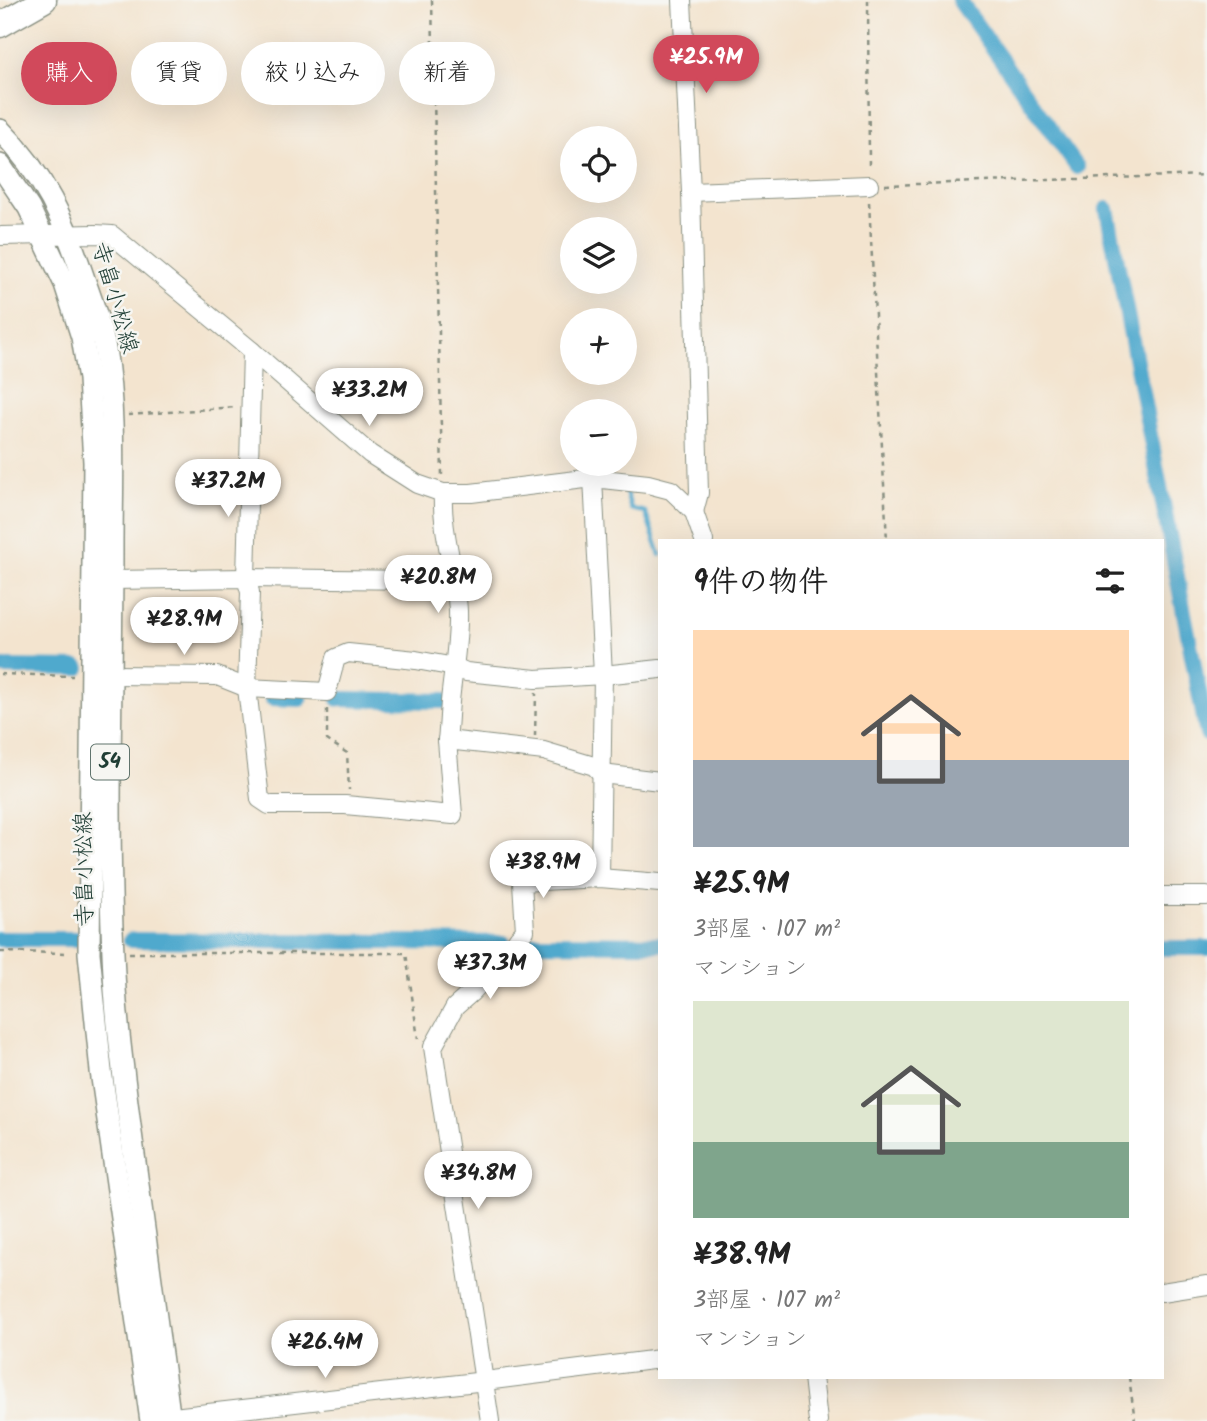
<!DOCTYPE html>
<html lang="ja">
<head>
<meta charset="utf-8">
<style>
  body { margin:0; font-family:Kalam,"Klee One",sans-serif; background:#f6f6f6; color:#222; height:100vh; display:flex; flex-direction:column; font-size:26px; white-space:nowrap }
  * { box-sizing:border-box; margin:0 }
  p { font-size:23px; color:#767676 }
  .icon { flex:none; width:38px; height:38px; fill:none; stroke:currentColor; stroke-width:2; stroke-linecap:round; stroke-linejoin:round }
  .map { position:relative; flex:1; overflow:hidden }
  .side { position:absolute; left:658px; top:539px; width:506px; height:840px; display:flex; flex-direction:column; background:#fff; border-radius:0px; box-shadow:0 7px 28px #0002 }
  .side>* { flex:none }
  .top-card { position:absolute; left:21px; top:42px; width:532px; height:63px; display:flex; gap:14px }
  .tools { position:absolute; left:560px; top:126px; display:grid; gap:14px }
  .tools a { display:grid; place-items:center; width:77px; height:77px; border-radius:50%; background:#fff; box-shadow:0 7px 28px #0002; font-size:35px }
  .price { position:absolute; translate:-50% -60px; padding:0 16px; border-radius:24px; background:#fff; color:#222; font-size:23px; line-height:46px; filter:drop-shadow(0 2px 4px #0008) }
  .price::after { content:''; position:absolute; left:50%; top:42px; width:21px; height:16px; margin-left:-10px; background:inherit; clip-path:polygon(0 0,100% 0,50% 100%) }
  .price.active { background:#d1495b; color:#fff }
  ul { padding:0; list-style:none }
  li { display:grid; align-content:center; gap:14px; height:371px; padding:0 35px }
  li span { display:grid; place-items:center; height:217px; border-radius:0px; color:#555 }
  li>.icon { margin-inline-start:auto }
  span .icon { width:126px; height:126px; fill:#fffc; stroke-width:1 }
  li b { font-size:30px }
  h2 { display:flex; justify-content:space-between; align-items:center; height:84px; padding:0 35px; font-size:30px }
  .pill { padding:0 24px; border-radius:32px; background:#fff; box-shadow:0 7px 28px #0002; font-size:24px; line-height:63px }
  .pill.active { background:#d1495b; color:#fff }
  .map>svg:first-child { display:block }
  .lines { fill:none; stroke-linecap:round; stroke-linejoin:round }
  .stream { stroke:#50a9cd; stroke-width:4.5 }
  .canal { stroke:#50a9cd; stroke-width:16 }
  .minor-casing { stroke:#899082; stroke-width:20 }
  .major-casing { stroke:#899082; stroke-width:24 }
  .highway-casing { stroke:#899082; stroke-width:27 }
  .path { stroke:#899082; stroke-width:2.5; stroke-dasharray:5 5; stroke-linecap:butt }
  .minor { stroke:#fff; stroke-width:18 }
  .major { stroke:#fff; stroke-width:21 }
  .highway { stroke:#fff; stroke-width:24 }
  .labels { text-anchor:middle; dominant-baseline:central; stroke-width:5; stroke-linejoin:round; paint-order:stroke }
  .shield { fill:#f6f6f2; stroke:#60746d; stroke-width:2 }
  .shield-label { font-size:21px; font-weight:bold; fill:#1f3d34 }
  .street-label { font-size:23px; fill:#1f3d34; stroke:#f6f6f2 }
</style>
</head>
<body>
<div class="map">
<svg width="1207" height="1421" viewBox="0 0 1207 1421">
  <rect width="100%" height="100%" fill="#f6f6f2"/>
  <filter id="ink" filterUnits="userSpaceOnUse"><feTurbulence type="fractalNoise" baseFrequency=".0143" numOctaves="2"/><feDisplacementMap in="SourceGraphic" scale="14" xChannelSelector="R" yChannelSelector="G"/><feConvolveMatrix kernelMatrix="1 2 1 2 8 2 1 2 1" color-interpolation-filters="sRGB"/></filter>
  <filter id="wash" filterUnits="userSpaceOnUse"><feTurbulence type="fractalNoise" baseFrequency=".00686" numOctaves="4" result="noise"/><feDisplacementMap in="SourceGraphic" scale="28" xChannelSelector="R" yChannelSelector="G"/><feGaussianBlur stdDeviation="1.57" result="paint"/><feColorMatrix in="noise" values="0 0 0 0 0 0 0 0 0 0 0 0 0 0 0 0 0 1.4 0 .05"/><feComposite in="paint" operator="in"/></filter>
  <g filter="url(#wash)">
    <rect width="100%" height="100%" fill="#f3e4cf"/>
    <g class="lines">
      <g class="stream">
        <path d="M611 464 612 467"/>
        <path d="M626 492 631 509 645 512 660 555"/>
      </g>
      <g class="canal">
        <path d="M959 0 1077 167"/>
        <path d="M1107 209 1207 734"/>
        <path d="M0 667 78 668"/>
        <path d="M272 698 300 699"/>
        <path d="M339 699 442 701"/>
        <path d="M0 939H78"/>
        <path d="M131 940 503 943"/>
        <path d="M527 943 660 944"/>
        <path d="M1162 948H1207"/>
      </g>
    </g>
  </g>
  <g filter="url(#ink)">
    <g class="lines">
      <g class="minor-casing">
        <g id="minor">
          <path d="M682 0 691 192 699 493 694 512"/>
          <path d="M691 192 869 185"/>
          <path d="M0 236 95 234 112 235 252 351 370 454 417 484 443 493H471L593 478 648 484 671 490 694 512 704 541"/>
          <path d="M252 351 246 578 250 592 247 688 260 799 269 805H345L453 815 447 740 544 751 594 766 602 774 660 781"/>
          <path d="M593 478 603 675 600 878"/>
          <path d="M443 493C441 533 456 571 458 611 459 638 454 665 451 692 449 708 449 724 447 740"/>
          <path d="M112 580 246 578 418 580 454 574"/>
          <path d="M112 675 217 676 247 688 327 692 336 658 348 653 416 660 455 667 466 672 536 679 603 675 660 669"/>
          <path d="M1162 896H1207"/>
          <path d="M1162 1292 1207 1285"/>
          <path d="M813 1377 818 1421"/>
          <path d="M156 1419 485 1381 660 1359"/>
          <path d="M490 1421 433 1047 455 1007 472 992 505 957 519 937 525 931 522 882 600 878 660 883"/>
        </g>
      </g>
      <g class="major-casing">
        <g id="major">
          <path d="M0 130C44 174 65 222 84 279 92 302 101 325 105 349 116 414 112 482 112 548 112 683 107 818 113 953 115 1008 122 1063 129 1118 142 1219 157 1320 170 1421"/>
          <path d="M0 165 29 208 65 284 82 337 89 379 94 462 89 953 101 1071 151 1421"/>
        </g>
      </g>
      <g class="highway-casing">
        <path id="highway" d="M0 25 44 0"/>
      </g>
      <g class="path">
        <path d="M432 0 442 476"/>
        <path d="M868 0 869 170"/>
        <path d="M885 185 1207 175"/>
        <path d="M869 202 887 541"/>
        <path d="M128 415 236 407"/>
        <path d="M0 674 73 676"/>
        <path d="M327 709V740L347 753 349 790"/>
        <path d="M535 736 536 693"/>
        <path d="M0 952 70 953"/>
        <path d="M129 953H406L418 1039"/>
        <path d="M1129 1377 1135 1421"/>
      </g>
      <use href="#minor" class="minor"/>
      <use href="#major" class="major"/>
      <use href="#highway" class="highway"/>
    </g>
  </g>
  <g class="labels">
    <rect class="shield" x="91" y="744.5" width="38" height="35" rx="5"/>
    <g class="shield-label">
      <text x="110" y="762">54</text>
    </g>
    <g class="street-label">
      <text transform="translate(114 298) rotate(74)">寺畠小松線</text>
      <text transform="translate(85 869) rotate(-91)">寺畠小松線</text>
    </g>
  </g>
</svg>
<div class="tools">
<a><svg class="icon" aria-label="locate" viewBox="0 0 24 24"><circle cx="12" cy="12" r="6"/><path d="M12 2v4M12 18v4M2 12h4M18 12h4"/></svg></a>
<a><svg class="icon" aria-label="layers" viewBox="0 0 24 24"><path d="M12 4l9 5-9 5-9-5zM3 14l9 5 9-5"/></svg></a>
<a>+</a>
<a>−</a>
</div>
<b class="price active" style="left:706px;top:95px">¥25.9M</b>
<b class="price" style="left:369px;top:428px">¥33.2M</b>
<b class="price" style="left:228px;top:519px">¥37.2M</b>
<b class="price" style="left:438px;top:615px">¥20.8M</b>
<b class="price" style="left:184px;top:657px">¥28.9M</b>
<b class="price" style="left:543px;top:900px">¥38.9M</b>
<b class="price" style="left:490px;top:1001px">¥37.3M</b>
<b class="price" style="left:478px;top:1211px">¥34.8M</b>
<b class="price" style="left:325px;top:1380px">¥26.4M</b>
<div class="top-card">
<a class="pill active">購入</a>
<a class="pill">賃貸</a>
<a class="pill">絞り込み</a>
<a class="pill">新着</a>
</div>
<section class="side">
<h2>9件の物件<svg class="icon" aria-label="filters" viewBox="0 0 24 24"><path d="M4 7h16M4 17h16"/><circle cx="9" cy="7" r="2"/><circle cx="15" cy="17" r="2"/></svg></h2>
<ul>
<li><span style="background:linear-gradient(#ffd9b3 60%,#9aa5b1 0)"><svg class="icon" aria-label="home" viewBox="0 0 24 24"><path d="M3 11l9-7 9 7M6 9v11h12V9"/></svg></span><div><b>¥25.9M</b><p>3部屋 · 107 m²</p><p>マンション</p></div></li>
<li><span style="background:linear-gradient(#dfe7d0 65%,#7fa58c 0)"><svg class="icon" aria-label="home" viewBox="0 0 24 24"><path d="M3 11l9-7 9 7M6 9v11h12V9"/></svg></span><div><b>¥38.9M</b><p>3部屋 · 107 m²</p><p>マンション</p></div></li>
</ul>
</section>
</div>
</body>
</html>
